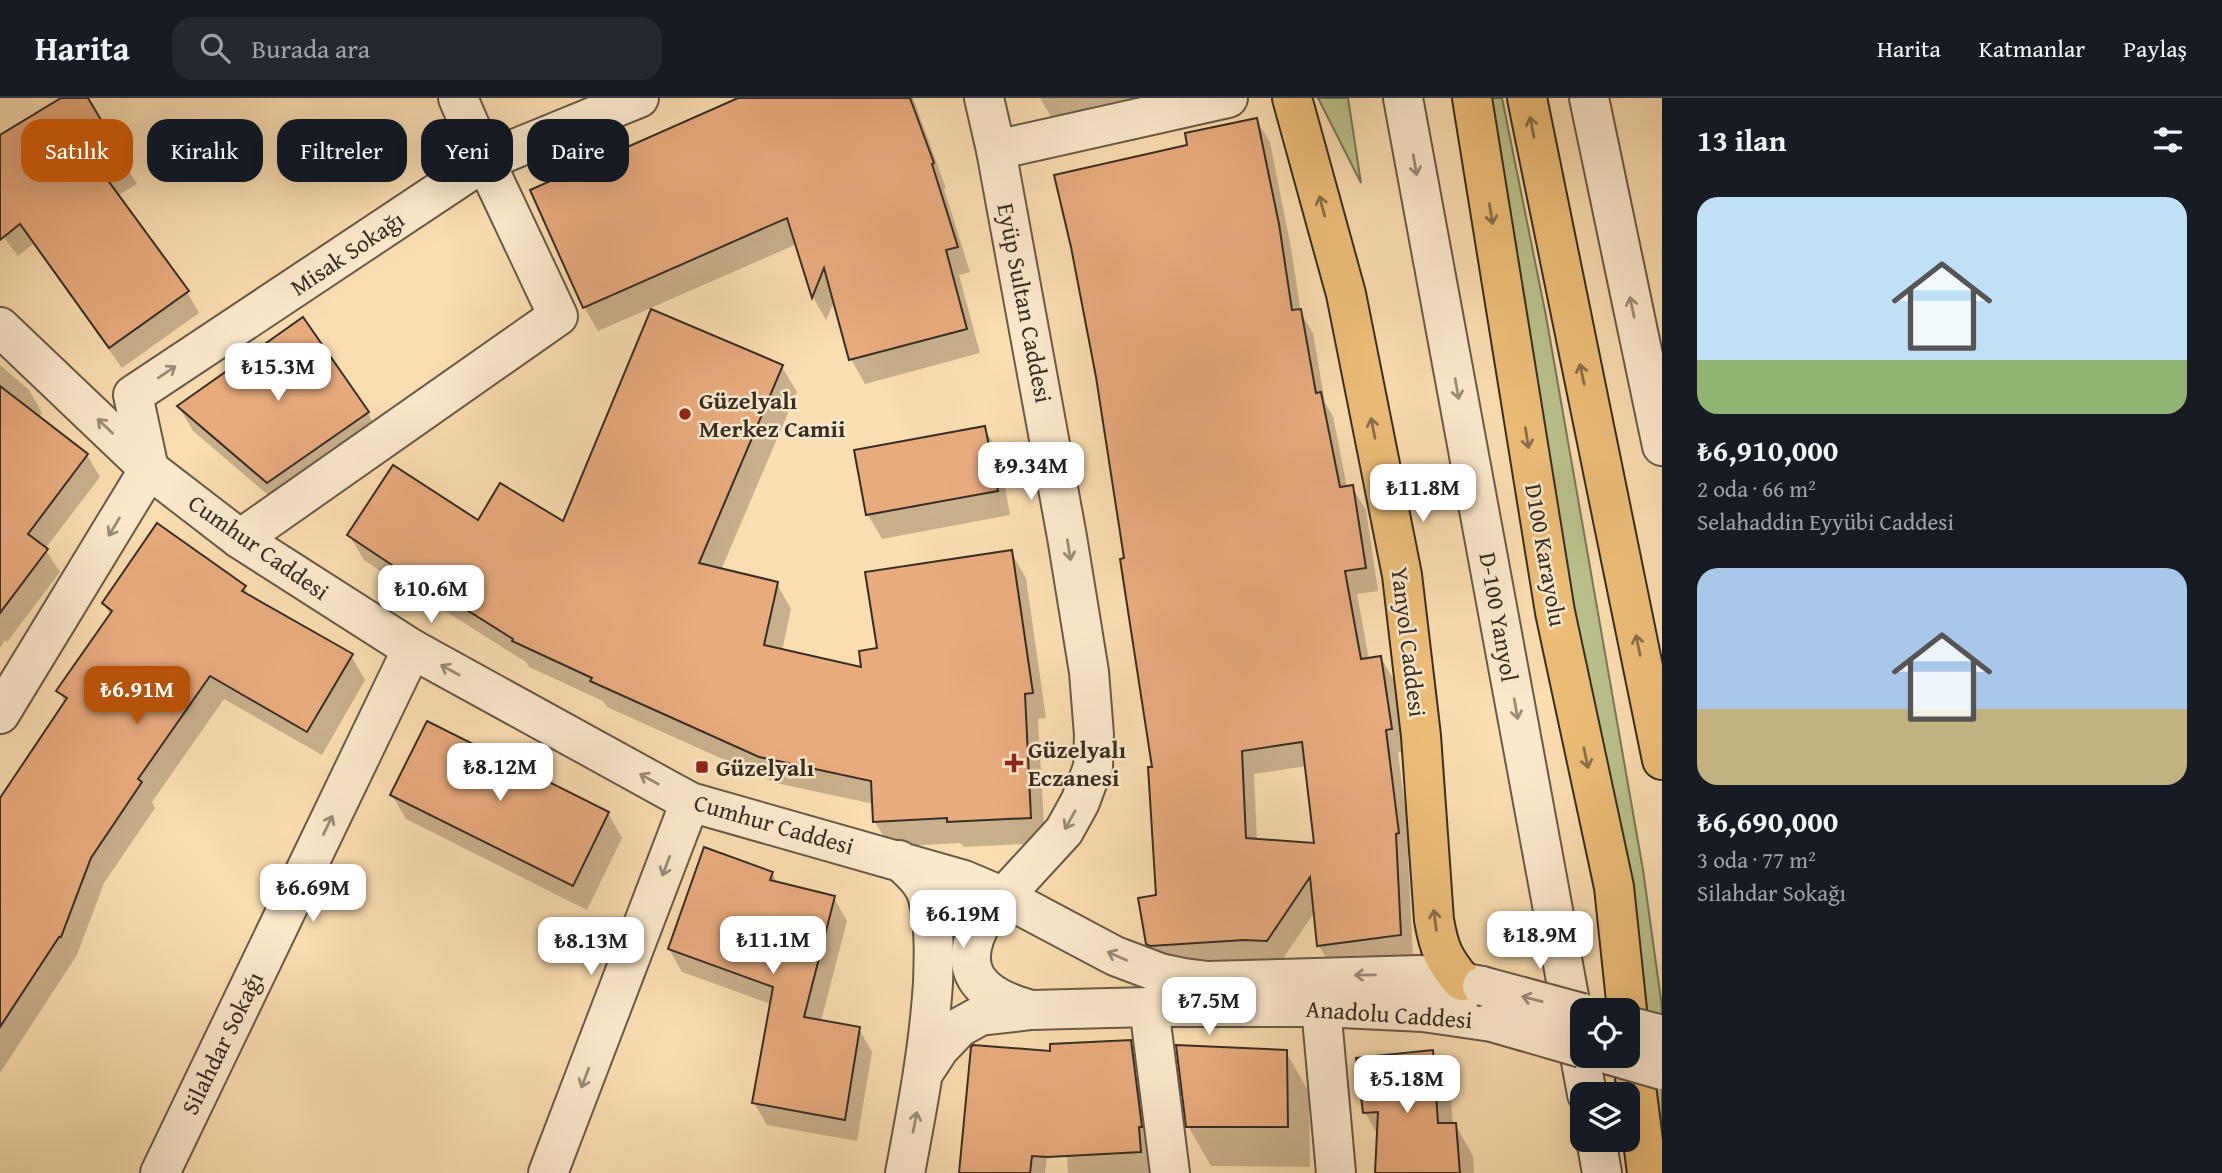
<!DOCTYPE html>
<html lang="tr">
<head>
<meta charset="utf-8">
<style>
  body { margin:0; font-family:"Gentium Book Plus",serif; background:#242831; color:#f1f3f6; height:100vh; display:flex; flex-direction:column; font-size:26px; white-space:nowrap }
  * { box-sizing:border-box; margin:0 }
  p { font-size:23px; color:#9ea1a6 }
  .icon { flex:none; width:38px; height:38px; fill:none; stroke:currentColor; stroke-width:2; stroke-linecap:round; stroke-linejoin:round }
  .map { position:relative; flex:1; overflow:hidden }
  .details { display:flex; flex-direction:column; background:#171b24; width:560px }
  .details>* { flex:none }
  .banner { position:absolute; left:21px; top:21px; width:665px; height:63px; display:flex; gap:14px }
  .tools { position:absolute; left:1570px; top:900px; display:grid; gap:14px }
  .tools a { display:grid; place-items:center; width:70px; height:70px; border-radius:14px; background:#171b24; box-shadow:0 7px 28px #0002; font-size:35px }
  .price { position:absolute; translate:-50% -60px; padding:0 16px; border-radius:14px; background:#fff; color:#222; font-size:23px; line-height:46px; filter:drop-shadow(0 2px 4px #0008) }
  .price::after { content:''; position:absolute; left:50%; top:42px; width:21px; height:16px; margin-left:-10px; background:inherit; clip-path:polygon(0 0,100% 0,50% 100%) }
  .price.selected { background:#b45309; color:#fff }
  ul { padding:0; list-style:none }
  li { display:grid; align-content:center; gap:14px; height:371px; padding:0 35px }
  li span { display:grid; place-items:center; height:217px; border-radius:21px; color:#555 }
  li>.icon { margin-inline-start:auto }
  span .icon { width:126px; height:126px; fill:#fffc; stroke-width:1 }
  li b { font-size:30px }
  h2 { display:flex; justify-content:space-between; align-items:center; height:84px; padding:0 35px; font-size:30px }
  .pill { padding:0 24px; border-radius:21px; background:#171b24; box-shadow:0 7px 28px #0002; font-size:24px; line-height:63px }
  .pill.selected { background:#b45309; color:#fff }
  header { display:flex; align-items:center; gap:42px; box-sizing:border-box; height:98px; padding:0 35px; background:#171b24; border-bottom:2px solid #363941 }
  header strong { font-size:33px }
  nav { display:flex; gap:38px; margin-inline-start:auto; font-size:24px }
  .search { width:490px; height:63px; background:#242831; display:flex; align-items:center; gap:18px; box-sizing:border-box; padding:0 24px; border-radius:21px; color:#9ea1a6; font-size:26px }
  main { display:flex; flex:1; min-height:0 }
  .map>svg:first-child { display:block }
  .green { fill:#bbc28d; stroke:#7a7859; stroke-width:2 }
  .shadow { fill:#0003; fill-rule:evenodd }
  .building { fill:#e8ab7e; stroke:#382e25; stroke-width:2; fill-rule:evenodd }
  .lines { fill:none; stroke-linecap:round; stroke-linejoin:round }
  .minor-casing { stroke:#685a48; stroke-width:42 }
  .major-casing { stroke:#382e25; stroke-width:42 }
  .highway-casing { stroke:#382e25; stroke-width:42 }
  .minor { stroke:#fce9cc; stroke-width:38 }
  .major { stroke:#edbe78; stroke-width:38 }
  .highway { stroke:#edbe78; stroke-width:38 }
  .minor-bridge-casing { stroke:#685a48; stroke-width:42; stroke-linecap:butt }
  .minor-bridge { stroke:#fce9cc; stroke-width:38 }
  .oneway { stroke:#896f4a }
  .oneway2 { stroke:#9a8c78 }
  .poi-dot { fill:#8f2418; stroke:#fce9cc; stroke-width:2.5 }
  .labels { text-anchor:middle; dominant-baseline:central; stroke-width:5; stroke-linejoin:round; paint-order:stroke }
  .street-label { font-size:24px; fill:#382e25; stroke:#fce9cc }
  .poi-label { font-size:24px; font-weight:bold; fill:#382e25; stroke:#fce9cc; text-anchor:start }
</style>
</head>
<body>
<header>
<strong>Harita</strong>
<div class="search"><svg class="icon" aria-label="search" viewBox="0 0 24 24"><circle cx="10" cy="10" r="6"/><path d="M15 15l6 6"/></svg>Burada ara</div>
<nav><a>Harita</a><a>Katmanlar</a><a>Paylaş</a></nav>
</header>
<main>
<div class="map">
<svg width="1662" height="1075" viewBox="0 0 1662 1075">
  <rect width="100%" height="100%" fill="#faddb0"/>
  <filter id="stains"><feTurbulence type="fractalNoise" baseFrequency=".00286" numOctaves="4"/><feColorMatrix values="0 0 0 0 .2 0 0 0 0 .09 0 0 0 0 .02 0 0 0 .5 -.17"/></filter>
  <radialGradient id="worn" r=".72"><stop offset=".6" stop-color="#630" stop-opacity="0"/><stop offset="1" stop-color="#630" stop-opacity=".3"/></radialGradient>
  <g class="green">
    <path d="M1318 0H1348L1361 85Z"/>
    <path d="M1474 0H1502L1546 218 1643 772 1662 909V1075Z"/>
  </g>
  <g class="shadow">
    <path d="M65 0H86L137 86 117 98 187 194 199 215 122 270 33 146 18 158 0 134V39Z"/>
    <path d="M742 0H913L946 90 944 91 970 174 959 177 980 255 865 286 851 261 835 202 826 222 813 199 797 146 598 233 584 209Z"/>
    <path d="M1040 0H1132L1051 19Z"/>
    <path d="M1256 22 1270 44 1291 150 1301 215 1313 235 1325 305 1333 318 1347 390 1352 389 1366 412 1378 493 1357 496 1369 561 1381 560 1394 582 1404 654H1398L1411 758H1408L1413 859 1332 870 1319 848 1316 812 1280 865 1161 869 1148 846 1158 799 1154 670 1126 462 1189 49ZM1307 668 1316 747 1257 743 1254 676Z"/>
    <path d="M0 267 29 292 42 315 38 320 87 357 100 379 45 451 60 474 7 544 5 542 0 550Z"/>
    <path d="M782 269 797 294 721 472 777 486 791 511 782 553 863 571 879 552 1011 454 1026 480 1046 620 1038 621 1045 745 964 749 960 745 890 749 875 724 874 706 776 685 607 609 603 603 529 569 526 564 426 501 425 503 364 462 349 437 478 424 564 425Z"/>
    <path d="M179 309 367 314 381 339 282 409 193 333Z"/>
    <path d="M984 330 999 354 1010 417 882 441 868 417 856 354Z"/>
    <path d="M244 489 250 499 351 558 365 582 322 657 224 601 152 704 155 710 104 785 77 857 0 975V701L65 605 59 593 111 518 104 505Z"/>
    <path d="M392 697 608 715 622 740 587 812 406 721Z"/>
    <path d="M772 775 778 786 834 800 847 823 821 923 859 931 872 954 857 1043 767 1027 754 1005 771 906 682 874 669 851Z"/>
    <path d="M1130 944 1143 967 1153 1075H1068L1064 1014H1053L1045 1075H961L1052 954Z"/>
    <path d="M1286 954 1309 994 1310 1069 1211 1068 1188 1028Z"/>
    <path d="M1432 954 1450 985 1453 1027 1455 1026 1473 1058 1474 1075H1377L1378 1038 1365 1014Z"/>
  </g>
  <g class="building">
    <path d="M61 0H88L126 64 104 77 189 193 109 250 20 126 0 142V37Z"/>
    <path d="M738 0H910L934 65 932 66 958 149 946 152 967 231 849 262 824 170 812 200 787 120 583 210 530 92Z"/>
    <path d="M1257 20 1279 126 1292 212 1301 211 1316 295 1321 294 1340 389 1353 387 1366 470 1345 473 1361 561 1381 558 1392 631 1386 632 1399 735 1396 736 1401 837 1317 848 1310 779 1267 843 1244 842 1150 848 1146 846 1138 800 1156 797 1148 669H1152L1120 461 1124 460 1096 279 1071 149 1054 77 1187 47 1185 35ZM1302 644 1314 745 1246 740 1242 653Z"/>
    <path d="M651 211 783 267 699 465 778 484 764 547 861 569 859 553 877 550 865 474 1012 452 1033 595 1025 596 1031 720 947 724V720L873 724 871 683 759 659 590 583 592 580 512 543 513 541 411 477 410 479 347 437 393 367 478 422 500 385 563 423Z"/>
    <path d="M303 219 369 314 267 385 177 308Z"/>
    <path d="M0 288 88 356 28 436 48 451 0 515Z"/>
    <path d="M985 328 998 393 866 417 854 352Z"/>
    <path d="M157 425 246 488 242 493 353 556 307 634 210 578 138 681 142 684 91 760 61 839H59L0 929V700L67 600 56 593 112 513 102 505Z"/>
    <path d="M427 623 609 714 573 788 390 697Z"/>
    <path d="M704 749 773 774 770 782 835 798 804 919 860 929 845 1022 752 1005 773 889 668 851Z"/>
    <path d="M1131 942 1142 1029H1139L1141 1054 1048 1059 1032 1058 1030 1075H959L971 949 973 947 1050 953V946Z"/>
    <path d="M1176 947 1287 952 1288 1029H1186Z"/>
    <path d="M1433 952 1438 1025H1456L1460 1075H1375L1378 1014 1363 1015 1356 960Z"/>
  </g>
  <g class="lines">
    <g class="minor-casing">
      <g id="minor">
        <path d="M984 0 996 52 1067 439 1089 574 1094 637 1093 669 1080 704 1064 733 984 820C953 873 980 898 1031 912"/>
        <path d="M1403 0 1587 996"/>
        <path d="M1589 0 1662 348"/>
        <path d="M996 52 1228 0"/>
        <path d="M0 229 149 371 240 441 412 551 690 704 964 782 1004 799 1115 858 1160 875 1184 880 1208 883 1421 877 1482 888"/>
        <path d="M240 441 558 218 485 63 458 0"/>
        <path d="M0 616 149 371 133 297 485 63 639 0"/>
        <path d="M899 762C911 773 924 784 928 800 935 827 934 857 933 885 929 949 917 1012 905 1075"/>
        <path d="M1149 909 1170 1075"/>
        <path d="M1321 909 1336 1075"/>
        <path d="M924 974 939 951 960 929 980 918 1031 912 1149 909H1321L1423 914 1492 924"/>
        <path d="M1596 1041 1602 1075"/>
        <path d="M160 1075 412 551"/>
        <path d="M548 1075 690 704"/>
      </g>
    </g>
    <g class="major-casing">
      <path id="major" d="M1292 0 1346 196 1402 477 1421 638 1434 822C1439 850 1443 861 1462 883"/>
    </g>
    <g class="highway-casing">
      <g id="highway">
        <path d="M1472 0 1555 514 1614 789 1627 912"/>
        <path d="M1527 0 1662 662"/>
        <path d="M1629 932 1647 1075"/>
      </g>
    </g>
    <use href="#minor" class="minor"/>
    <use href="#major" class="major"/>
    <use href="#highway" class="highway"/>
    <g class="minor-bridge-casing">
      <g id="minor-bridge">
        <path d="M1482 888 1582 915"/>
        <path d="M1492 924 1582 950"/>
        <path d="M1628 928 1662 937"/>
        <path d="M1610 957 1662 972"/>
      </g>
    </g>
    <use href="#minor-bridge" class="minor-bridge"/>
  </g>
  <defs><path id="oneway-shaft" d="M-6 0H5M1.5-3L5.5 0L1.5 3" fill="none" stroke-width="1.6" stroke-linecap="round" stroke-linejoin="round" transform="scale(1.75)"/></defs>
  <g class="oneway">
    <use href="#oneway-shaft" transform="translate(1532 29) rotate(-101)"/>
    <use href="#oneway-shaft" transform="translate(1322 108) rotate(-105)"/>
    <use href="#oneway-shaft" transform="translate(1491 116) rotate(81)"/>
    <use href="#oneway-shaft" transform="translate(1582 276) rotate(-102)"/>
    <use href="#oneway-shaft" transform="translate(1373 330) rotate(-101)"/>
    <use href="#oneway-shaft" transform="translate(1527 340) rotate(81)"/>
    <use href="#oneway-shaft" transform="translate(1638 547) rotate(-102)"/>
    <use href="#oneway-shaft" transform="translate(1586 660) rotate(78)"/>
    <use href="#oneway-shaft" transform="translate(1435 822) rotate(-97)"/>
  </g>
  <g class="oneway2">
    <use href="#oneway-shaft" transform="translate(1415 67) rotate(80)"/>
    <use href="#oneway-shaft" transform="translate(1632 209) rotate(-102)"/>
    <use href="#oneway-shaft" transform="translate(167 274) rotate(-34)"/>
    <use href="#oneway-shaft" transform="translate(1457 291) rotate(80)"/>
    <use href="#oneway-shaft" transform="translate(105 328) rotate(-136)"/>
    <use href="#oneway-shaft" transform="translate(114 429) rotate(121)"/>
    <use href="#oneway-shaft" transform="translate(1069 452) rotate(81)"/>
    <use href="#oneway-shaft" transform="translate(450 572) rotate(-151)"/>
    <use href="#oneway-shaft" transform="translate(1516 611) rotate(80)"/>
    <use href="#oneway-shaft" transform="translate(649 681) rotate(-151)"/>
    <use href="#oneway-shaft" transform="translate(1070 722) rotate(119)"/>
    <use href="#oneway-shaft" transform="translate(328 727) rotate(-64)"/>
    <use href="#oneway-shaft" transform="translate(666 768) rotate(111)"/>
    <use href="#oneway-shaft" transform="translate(1117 858) rotate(-156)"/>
    <use href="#oneway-shaft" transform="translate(1365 877) rotate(179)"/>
    <use href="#oneway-shaft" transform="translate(1532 901) rotate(-165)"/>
    <use href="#oneway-shaft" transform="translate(585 980) rotate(111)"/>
    <use href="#oneway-shaft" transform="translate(915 1024) rotate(-79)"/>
  </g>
  <g class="poi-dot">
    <circle cx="685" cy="316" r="7"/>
    <path d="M1010.5 654.5h7v7h7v7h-7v7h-7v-7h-7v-7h7z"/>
    <rect x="695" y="662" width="14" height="14" rx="3.5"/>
  </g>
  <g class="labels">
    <g class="street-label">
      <text transform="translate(347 155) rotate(-34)">Misak Sokağı</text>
      <text transform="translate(1025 205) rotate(79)">Eyüp Sultan Caddesi</text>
      <text transform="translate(259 449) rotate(35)">Cumhur Caddesi</text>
      <text transform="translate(1546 457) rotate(80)">D100 Karayolu</text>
      <text transform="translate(1499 519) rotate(80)">D-100 Yanyol</text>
      <text transform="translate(1409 544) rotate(83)">Yanyol Caddesi</text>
      <text transform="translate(774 726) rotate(16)">Cumhur Caddesi</text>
      <text transform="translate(1389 916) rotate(4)">Anadolu Caddesi</text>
      <text transform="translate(222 945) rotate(-64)">Silahdar Sokağı</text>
    </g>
    <g class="poi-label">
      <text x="699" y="302">Güzelyalı<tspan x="699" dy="28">Merkez Camii</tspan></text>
      <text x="1028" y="651">Güzelyalı<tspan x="1028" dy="28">Eczanesi</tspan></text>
      <text x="716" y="669">Güzelyalı</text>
    </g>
  </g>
  <rect width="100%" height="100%" filter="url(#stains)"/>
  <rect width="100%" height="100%" fill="url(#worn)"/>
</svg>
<div class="tools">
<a><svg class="icon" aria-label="locate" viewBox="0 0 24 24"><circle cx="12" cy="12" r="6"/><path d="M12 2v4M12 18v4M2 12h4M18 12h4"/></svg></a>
<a><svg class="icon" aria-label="layers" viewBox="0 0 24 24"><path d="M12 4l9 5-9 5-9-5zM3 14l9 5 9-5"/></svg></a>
</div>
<b class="price" style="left:278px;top:305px">₺15.3M</b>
<b class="price" style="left:1031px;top:404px">₺9.34M</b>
<b class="price" style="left:1423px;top:426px">₺11.8M</b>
<b class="price" style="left:431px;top:527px">₺10.6M</b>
<b class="price selected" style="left:137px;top:628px">₺6.91M</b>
<b class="price" style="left:500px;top:705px">₺8.12M</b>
<b class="price" style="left:313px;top:826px">₺6.69M</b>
<b class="price" style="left:963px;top:852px">₺6.19M</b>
<b class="price" style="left:1540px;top:873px">₺18.9M</b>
<b class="price" style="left:773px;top:878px">₺11.1M</b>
<b class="price" style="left:591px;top:879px">₺8.13M</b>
<b class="price" style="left:1209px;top:939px">₺7.5M</b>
<b class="price" style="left:1407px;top:1017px">₺5.18M</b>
<div class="banner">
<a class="pill selected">Satılık</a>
<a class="pill">Kiralık</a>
<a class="pill">Filtreler</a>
<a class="pill">Yeni</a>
<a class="pill">Daire</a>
</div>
</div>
<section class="details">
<h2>13 ilan<svg class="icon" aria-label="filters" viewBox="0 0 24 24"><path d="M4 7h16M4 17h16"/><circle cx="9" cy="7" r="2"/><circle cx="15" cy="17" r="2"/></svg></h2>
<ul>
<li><span style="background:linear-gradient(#bfe0f5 75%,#8fb573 0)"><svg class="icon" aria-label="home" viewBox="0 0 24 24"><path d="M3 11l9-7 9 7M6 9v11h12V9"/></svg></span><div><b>₺6,910,000</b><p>2 oda · 66 m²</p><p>Selahaddin Eyyübi Caddesi</p></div></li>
<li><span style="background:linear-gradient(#a9c7e8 65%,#c2b280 0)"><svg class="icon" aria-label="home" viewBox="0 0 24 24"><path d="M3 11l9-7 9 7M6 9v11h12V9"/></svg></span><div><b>₺6,690,000</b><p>3 oda · 77 m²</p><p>Silahdar Sokağı</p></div></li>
</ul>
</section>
</main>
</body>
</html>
